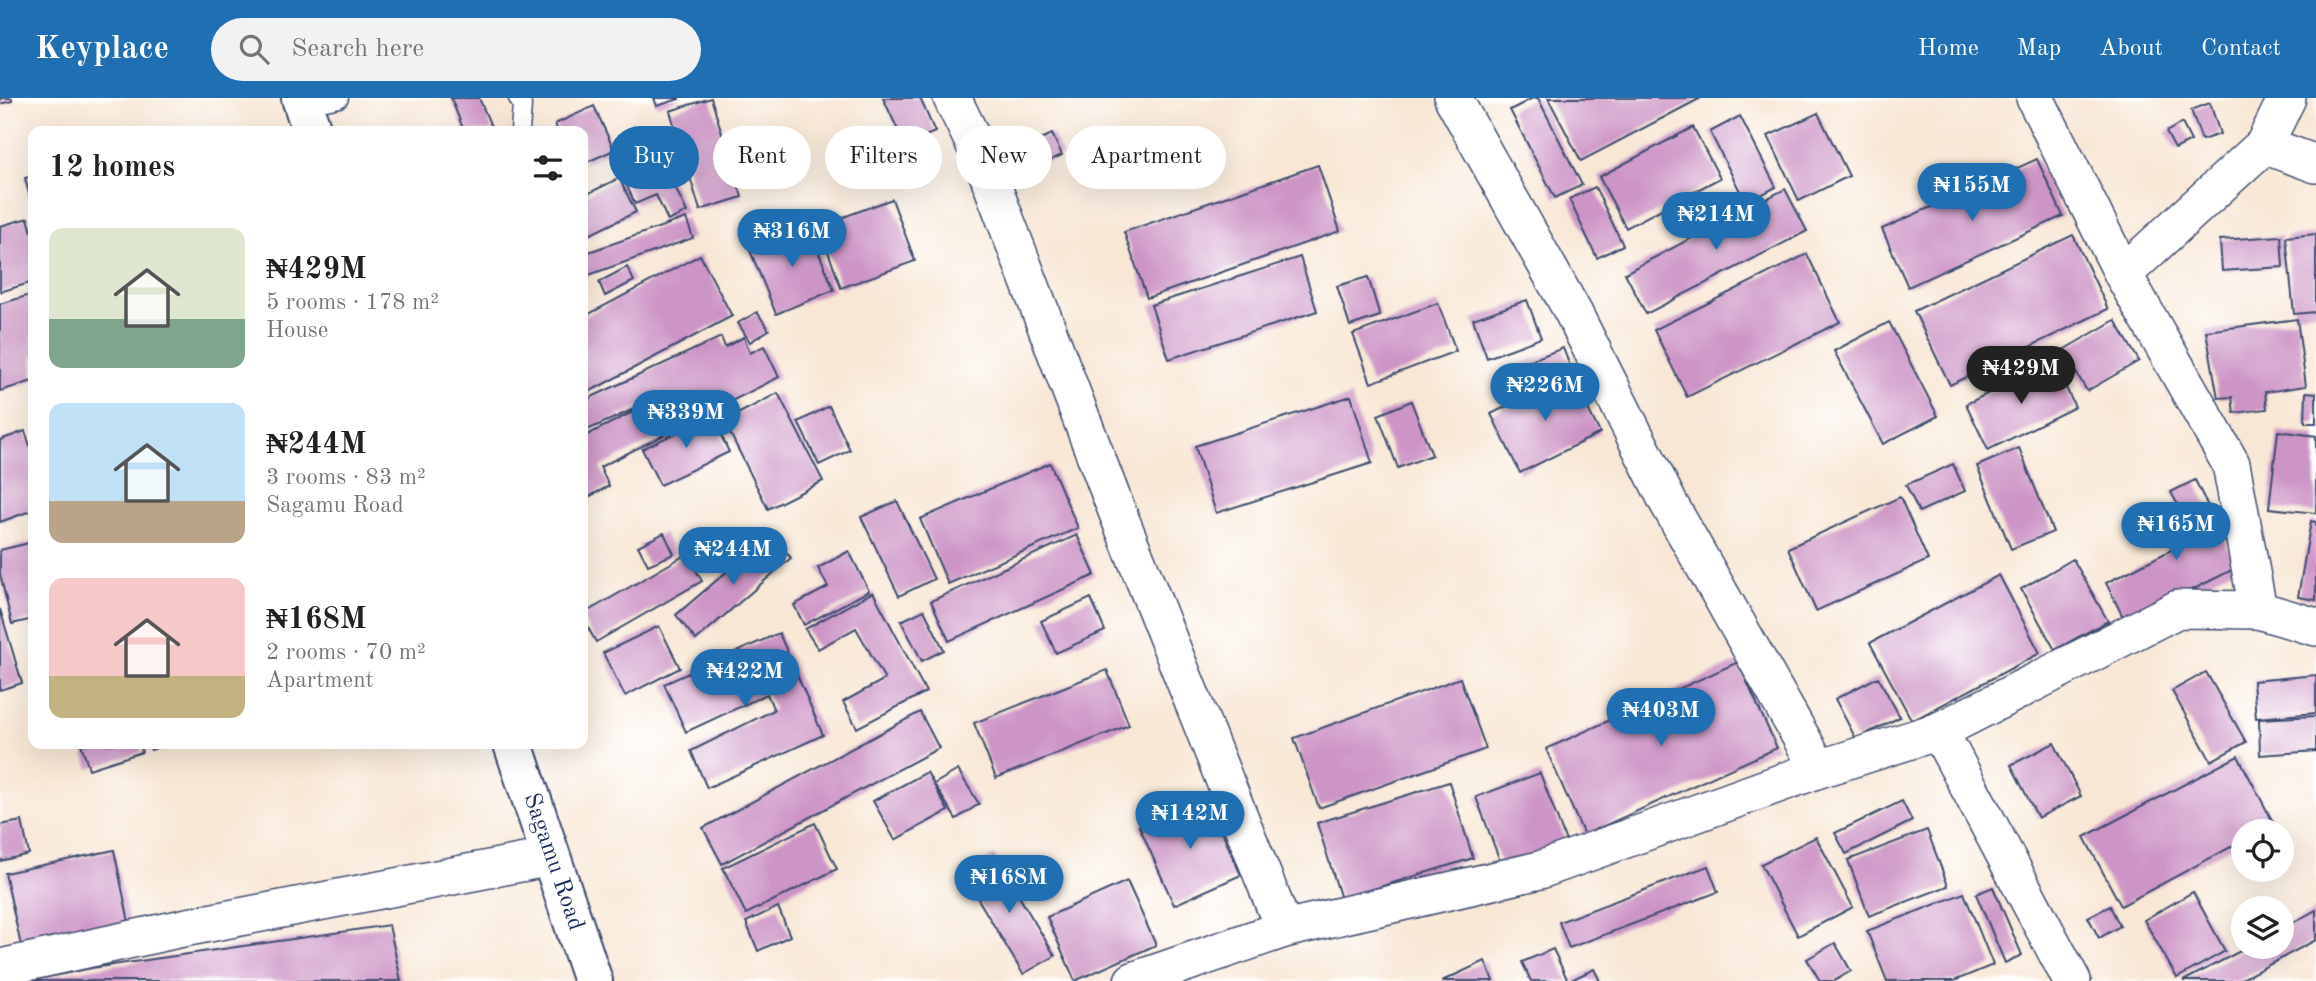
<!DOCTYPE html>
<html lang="en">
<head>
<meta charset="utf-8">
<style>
  body { margin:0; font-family:"Old Standard TT",serif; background:#f2f2f2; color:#202124; height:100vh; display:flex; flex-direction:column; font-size:26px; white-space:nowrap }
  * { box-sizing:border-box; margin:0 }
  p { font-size:23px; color:#757577 }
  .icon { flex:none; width:38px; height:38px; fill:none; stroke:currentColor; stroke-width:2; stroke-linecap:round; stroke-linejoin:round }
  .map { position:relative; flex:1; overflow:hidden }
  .details { position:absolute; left:28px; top:28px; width:560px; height:623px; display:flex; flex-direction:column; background:#fff; border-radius:14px; box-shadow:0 7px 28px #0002 }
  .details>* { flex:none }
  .banner { position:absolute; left:609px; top:28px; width:665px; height:63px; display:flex; gap:14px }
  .fabs { position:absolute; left:2231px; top:721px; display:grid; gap:14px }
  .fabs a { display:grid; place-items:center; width:63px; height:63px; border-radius:50%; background:#fff; box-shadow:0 7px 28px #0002; font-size:35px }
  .price { position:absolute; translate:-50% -60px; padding:0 16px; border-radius:24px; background:#1f6fb2; color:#fff; font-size:23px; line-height:46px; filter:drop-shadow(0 2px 4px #0008) }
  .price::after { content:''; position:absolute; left:50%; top:42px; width:21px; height:16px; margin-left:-10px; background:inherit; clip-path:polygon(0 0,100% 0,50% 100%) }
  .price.active { background:#222; color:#fff }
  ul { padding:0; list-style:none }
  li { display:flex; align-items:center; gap:21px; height:175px; padding:0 21px }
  li span { display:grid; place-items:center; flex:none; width:196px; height:140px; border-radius:14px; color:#555 }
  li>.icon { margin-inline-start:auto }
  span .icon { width:84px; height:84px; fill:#fffc; stroke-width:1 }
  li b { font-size:30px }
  h2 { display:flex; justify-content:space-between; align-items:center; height:84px; padding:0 21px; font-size:30px }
  .pill { padding:0 24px; border-radius:32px; background:#fff; box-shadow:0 7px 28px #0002; font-size:24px; line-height:63px }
  .pill.active { background:#1f6fb2; color:#fff }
  header { display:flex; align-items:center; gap:42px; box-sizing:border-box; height:98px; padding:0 35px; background:#1f6fb2; color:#fff }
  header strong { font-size:33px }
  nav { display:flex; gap:38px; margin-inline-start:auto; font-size:24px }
  .search { width:490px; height:63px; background:#f2f2f2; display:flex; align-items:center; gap:18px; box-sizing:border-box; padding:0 24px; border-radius:38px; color:#757577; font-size:26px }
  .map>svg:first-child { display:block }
  .building { fill:#cd95c6 }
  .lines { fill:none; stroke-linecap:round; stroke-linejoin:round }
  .lane-casing { stroke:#3c4b70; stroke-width:21 }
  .street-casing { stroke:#3c4b70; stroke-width:40 }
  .highway-casing { stroke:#3c4b70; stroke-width:42 }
  .lane { stroke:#fff; stroke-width:18 }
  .street { stroke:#fff; stroke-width:37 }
  .highway { stroke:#fff; stroke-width:38 }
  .labels { text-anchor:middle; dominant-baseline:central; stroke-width:5; stroke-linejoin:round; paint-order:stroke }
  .street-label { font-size:24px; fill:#1b2f5e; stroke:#fff }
</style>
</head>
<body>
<header>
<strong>Keyplace</strong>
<div class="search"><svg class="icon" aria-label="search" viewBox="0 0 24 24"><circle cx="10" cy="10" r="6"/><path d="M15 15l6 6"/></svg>Search here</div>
<nav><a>Home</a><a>Map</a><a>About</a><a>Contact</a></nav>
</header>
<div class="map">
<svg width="2316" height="883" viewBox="0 0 2316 883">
  <rect width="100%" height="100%" fill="#fff"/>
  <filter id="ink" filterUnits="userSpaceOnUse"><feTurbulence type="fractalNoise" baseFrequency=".0143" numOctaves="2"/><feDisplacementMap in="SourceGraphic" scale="14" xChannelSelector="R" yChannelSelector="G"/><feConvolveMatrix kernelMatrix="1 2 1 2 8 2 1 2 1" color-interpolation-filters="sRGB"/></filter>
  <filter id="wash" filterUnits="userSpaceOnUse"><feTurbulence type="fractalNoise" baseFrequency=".00686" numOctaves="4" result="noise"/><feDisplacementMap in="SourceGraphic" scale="28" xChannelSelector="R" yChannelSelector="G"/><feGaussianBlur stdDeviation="1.57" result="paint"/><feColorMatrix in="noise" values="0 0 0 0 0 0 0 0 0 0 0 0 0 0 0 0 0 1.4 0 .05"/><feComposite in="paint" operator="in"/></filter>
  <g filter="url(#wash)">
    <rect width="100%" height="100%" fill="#f8e7d5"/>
    <g id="blocks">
      <g class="building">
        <path d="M0 0H12V3L0 6Z"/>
        <path d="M451 0H479L493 33H464Z"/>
        <path d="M654 0H679V1L657 8Z"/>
        <path d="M711 0 742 99 700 112 670 13Z"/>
        <path d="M883 0H920L935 34 905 47Z"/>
        <path d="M1533 0H1538L1582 87 1555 100 1510 12Z"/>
        <path d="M1548 0H1701L1581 63Z"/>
        <path d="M2210 5 2220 36 2202 42 2191 12Z"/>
        <path d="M594 8 614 52 583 66V33H558L555 26Z"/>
        <path d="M1818 15 1849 78 1799 103 1768 38Z"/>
        <path d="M1740 18 1776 89 1746 105 1710 34Z"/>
        <path d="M2182 25 2191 43 2175 51 2166 34Z"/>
        <path d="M1693 29 1720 80 1626 130 1599 79Z"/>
        <path d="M1052 36 1062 57 1031 71 1021 50Z"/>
        <path d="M2037 61 2063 118 1908 189 1882 131Z"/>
        <path d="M1318 67 1340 133 1147 200 1124 134Z"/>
        <path d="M665 68 687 114 668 123 656 97 635 106 626 86Z"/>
        <path d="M33 78V107H32L25 80Z"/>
        <path d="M619 80 636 114 585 139 583 134V98Z"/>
        <path d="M1595 89 1623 147 1597 160 1569 101Z"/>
        <path d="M1785 91 1807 133 1646 216 1625 175Z"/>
        <path d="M892 101 915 163 841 190 819 128Z"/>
        <path d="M28 120 33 138V184L0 194V128Z"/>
        <path d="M686 120 693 140 586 178 583 169V156Z"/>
        <path d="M807 126 834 192 776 216 749 150Z"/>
        <path d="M2316 136V214L2294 216 2286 139Z"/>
        <path d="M2073 137 2108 211 1950 287 1914 213Z"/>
        <path d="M2281 138 2283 169 2222 173 2220 142Z"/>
        <path d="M1807 156 1840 224 1687 299 1654 232Z"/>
        <path d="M700 157 732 218 583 297V219Z"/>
        <path d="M1300 159 1317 213 1169 261 1151 207Z"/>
        <path d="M627 169 634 183 605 198 599 184Z"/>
        <path d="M1368 179 1380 218 1350 228 1337 188Z"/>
        <path d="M33 196V283L0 293V206Z"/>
        <path d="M1527 202 1541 240 1487 260 1473 221Z"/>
        <path d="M1438 205 1456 253 1371 285 1353 236Z"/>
        <path d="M757 214 769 232 750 244 738 225Z"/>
        <path d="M2297 221 2306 288 2265 294 2267 311 2234 315 2232 299 2218 300 2206 233Z"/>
        <path d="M2115 222 2139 263 2087 293 2063 252Z"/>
        <path d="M1889 224 1938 318 1883 346 1834 253Z"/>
        <path d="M721 239 725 249 744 239 750 255 764 248 779 279 600 369 609 388 583 402V339L672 294 583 334V303Z"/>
        <path d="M1563 250 1571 271 1510 294 1502 273Z"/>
        <path d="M2054 264 2075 309 1988 352 1966 306Z"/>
        <path d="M1571 276 1600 335 1520 375 1491 316Z"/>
        <path d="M2306 294 2316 295V325H2305Z"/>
        <path d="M778 295 823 383 768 411 724 323Z"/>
        <path d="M1351 298 1372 365 1216 415 1195 348Z"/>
        <path d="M1411 303 1432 357 1398 370 1378 317Z"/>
        <path d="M829 308 850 352 819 367 798 324Z"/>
        <path d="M712 318 729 354 660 387 642 351Z"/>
        <path d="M25 333 33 357V412L0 424V342Z"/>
        <path d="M2278 333 2316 338V415L2269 410Z"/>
        <path d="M2019 350 2053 434 2011 451 1977 368Z"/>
        <path d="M1050 365 1078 430 948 486 920 421Z"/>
        <path d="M1953 366 1965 393 1919 414 1906 387Z"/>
        <path d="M2195 382 2238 469 2126 525 2106 485 2195 440 2171 394Z"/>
        <path d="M1900 399 1928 462 1816 513 1788 450Z"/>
        <path d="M897 403 934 481 899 498 861 419Z"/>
        <path d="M2311 423 2316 424V502L2298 499Z"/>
        <path d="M664 435 674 456 648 467 638 448Z"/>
        <path d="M771 436 791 460 696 542 676 517Z"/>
        <path d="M1077 437 1095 477 949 543 931 503Z"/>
        <path d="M33 444V521L12 526 0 476V452Z"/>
        <path d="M849 453 869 493 804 527 794 507 828 489 818 470Z"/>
        <path d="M687 456 702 483 596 544 583 521V516Z"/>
        <path d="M2073 461 2108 523 2055 552 2021 491Z"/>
        <path d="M1999 477 2040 555 1912 623 1870 545Z"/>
        <path d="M873 494 926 594 857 630 843 604 885 581 856 530 818 551 805 531Z"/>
        <path d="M1091 500 1105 533 1056 555 1041 523Z"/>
        <path d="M0 511 22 585 0 592Z"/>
        <path d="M924 512 944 552 922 563 901 523Z"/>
        <path d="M659 528 680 570 625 598 603 555Z"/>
        <path d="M779 535 823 637 707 690 691 653 774 612 767 596 686 634 664 586Z"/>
        <path d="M1738 564 1777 650 1584 737 1546 651Z"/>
        <path d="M1107 572 1129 627 996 680 974 625Z"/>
        <path d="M2206 574 2246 644 2211 663 2172 593Z"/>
        <path d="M2316 577V615L2256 620 2253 583Z"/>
        <path d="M1878 579 1900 619 1856 641 1835 601Z"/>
        <path d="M1460 580 1486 651 1319 710 1294 640Z"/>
        <path d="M920 614 939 650 722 766 703 730Z"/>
        <path d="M2316 618V653L2260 657 2259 621Z"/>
        <path d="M2054 645 2081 698 2038 720 2011 667Z"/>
        <path d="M81 646H140L142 654 89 671Z"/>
        <path d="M148 646H167L151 652Z"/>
        <path d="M2238 658 2274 726 2260 733H2244V742L2121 808 2084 739Z"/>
        <path d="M958 672 979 706 956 721 934 686Z"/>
        <path d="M927 674 948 713 895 742 873 703Z"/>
        <path d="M1540 675 1567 746 1503 771 1476 699Z"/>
        <path d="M1449 684 1473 760 1341 801 1317 725Z"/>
        <path d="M1206 698 1241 777 1174 807 1139 728Z"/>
        <path d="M1902 703 1912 723 1846 756 1835 735Z"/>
        <path d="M22 723 29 756 0 763V727Z"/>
        <path d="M815 725 837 771 746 816 723 770Z"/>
        <path d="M1927 732 1948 788 1869 818 1848 762Z"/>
        <path d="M1816 739 1853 809 1798 838 1761 766Z"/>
        <path d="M114 752 130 829 22 852 5 775Z"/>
        <path d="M994 757 1055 858 1023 876 963 776Z"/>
        <path d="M1708 768 1718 794 1569 850 1559 824Z"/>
        <path d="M1127 783 1156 847 1075 883 1047 819Z"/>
        <path d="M1993 789 2022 857 2005 865 1976 796Z"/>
        <path d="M2193 794 2225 853 2177 880 2144 822Z"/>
        <path d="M1964 795 1993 867 1954 883H1887L1867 833Z"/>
        <path d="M2110 808 2120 828 2099 840 2088 819Z"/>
        <path d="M778 809 790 838 758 853 746 824Z"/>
        <path d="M2316 812V842L2238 883H2183L2248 849H2282V831Z"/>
        <path d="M389 827 401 883H29L92 870Z"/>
        <path d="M1835 845 1851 873 1834 883H1820L1807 861Z"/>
        <path d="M1553 851 1568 883H1531L1522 864Z"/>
        <path d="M1485 863 1493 883H1442Z"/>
        <path d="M1594 871 1600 883H1569Z"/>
      </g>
    </g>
  </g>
  <g filter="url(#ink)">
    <use href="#blocks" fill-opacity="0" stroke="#3c4b70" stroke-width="2"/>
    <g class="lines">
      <g class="lane-casing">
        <g id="lane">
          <path d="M518 0 522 7 520 33"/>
          <path d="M303 8 339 0"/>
        </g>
      </g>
      <g class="street-casing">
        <g id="street">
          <path d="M952 0 983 63 1111 398 1284 831"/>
          <path d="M1453 0 1574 216 1668 404 1819 671"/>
          <path d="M2035 0 2123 176 2231 366 2258 512 2316 529"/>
          <path d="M2264 47 2316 66"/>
          <path d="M2123 176 2264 47 2287 0"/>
          <path d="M1939 633 2072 883"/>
          <path d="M0 870 183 830 551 759"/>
          <path d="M1133 883 1284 831 1540 772 1819 671 1939 633 2178 511 2258 512"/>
        </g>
      </g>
      <g class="highway-casing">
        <g id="highway">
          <path d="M301 0 312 33"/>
          <path d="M513 646 593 883"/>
        </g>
      </g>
      <use href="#lane" class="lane"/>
      <use href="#street" class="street"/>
      <use href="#highway" class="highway"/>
    </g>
  </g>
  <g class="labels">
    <g class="street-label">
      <text transform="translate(553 764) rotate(71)">Sagamu Road</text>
    </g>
  </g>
</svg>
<div class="fabs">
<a><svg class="icon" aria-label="locate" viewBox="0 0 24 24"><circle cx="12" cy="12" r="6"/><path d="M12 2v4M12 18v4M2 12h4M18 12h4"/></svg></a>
<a><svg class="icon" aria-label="layers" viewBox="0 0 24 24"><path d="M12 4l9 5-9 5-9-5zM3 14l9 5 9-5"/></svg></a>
</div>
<b class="price" style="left:1972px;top:125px">₦155M</b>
<b class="price" style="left:1716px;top:154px">₦214M</b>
<b class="price" style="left:792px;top:171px">₦316M</b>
<b class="price active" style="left:2021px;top:308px">₦429M</b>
<b class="price" style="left:1545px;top:325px">₦226M</b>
<b class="price" style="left:686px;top:352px">₦339M</b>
<b class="price" style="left:2176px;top:464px">₦165M</b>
<b class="price" style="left:733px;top:489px">₦244M</b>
<b class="price" style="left:745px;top:611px">₦422M</b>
<b class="price" style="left:1661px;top:650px">₦403M</b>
<b class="price" style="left:1190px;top:753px">₦142M</b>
<b class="price" style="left:1009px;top:817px">₦168M</b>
<div class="banner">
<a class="pill active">Buy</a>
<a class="pill">Rent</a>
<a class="pill">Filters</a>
<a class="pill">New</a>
<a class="pill">Apartment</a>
</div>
<section class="details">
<h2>12 homes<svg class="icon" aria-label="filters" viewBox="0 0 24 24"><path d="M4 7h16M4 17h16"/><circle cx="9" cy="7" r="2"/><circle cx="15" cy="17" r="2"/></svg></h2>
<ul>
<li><span style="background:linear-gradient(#dfe7d0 65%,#7fa58c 0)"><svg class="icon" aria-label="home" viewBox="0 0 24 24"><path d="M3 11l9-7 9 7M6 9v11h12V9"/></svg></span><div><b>₦429M</b><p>5 rooms · 178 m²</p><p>House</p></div></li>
<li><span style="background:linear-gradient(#bfe0f5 70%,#b9a48a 0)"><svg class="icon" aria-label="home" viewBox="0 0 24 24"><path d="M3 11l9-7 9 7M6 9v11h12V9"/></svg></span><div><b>₦244M</b><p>3 rooms · 83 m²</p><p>Sagamu Road</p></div></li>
<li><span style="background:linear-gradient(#f6c9c9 70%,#c2b280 0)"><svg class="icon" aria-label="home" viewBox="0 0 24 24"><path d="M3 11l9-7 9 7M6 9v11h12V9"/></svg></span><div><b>₦168M</b><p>2 rooms · 70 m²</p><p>Apartment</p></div></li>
</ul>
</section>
</div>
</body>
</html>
